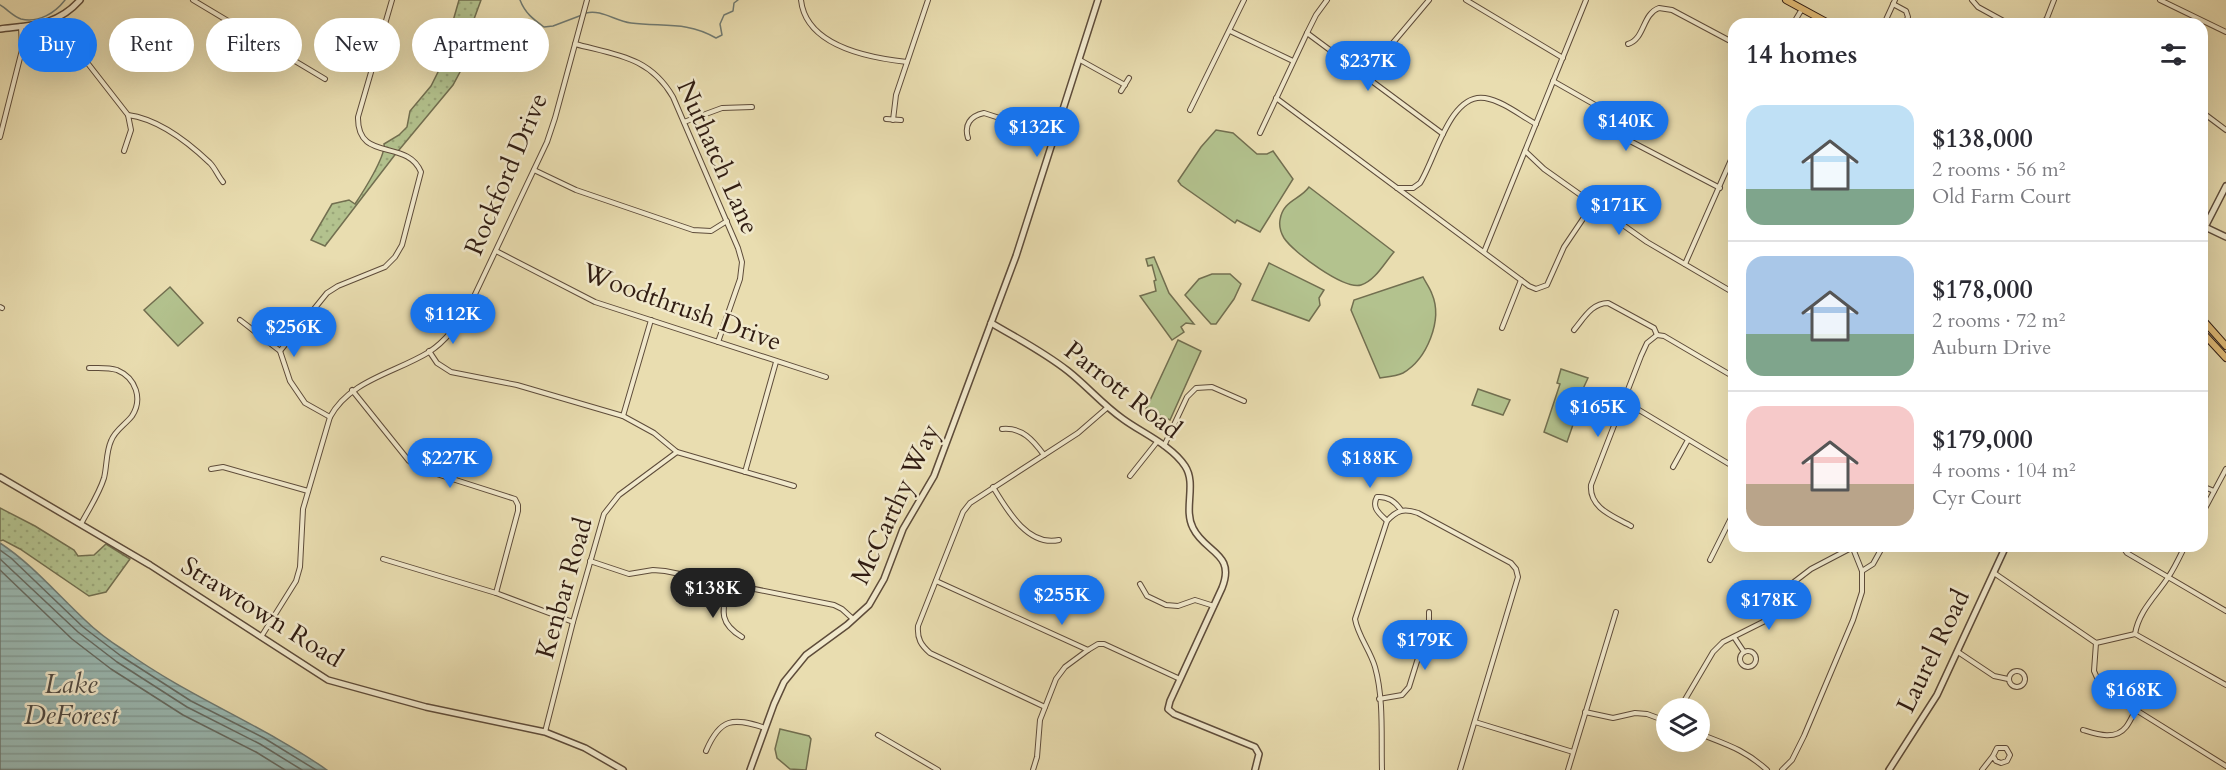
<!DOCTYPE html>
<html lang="en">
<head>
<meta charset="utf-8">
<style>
  body { margin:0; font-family:Cardo,serif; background:#f2f2f3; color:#2b2b33; height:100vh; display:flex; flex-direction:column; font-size:22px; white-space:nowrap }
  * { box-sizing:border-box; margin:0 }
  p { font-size:20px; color:#7c7c81 }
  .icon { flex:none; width:33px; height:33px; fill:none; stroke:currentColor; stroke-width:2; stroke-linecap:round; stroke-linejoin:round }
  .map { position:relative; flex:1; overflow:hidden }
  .details { position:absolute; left:1728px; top:18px; width:480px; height:534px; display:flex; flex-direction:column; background:#fff; border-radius:18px; box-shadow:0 6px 24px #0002 }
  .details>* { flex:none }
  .hud { position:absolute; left:18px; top:18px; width:570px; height:54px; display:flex; gap:12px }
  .fabs { position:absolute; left:1656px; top:698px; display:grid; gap:12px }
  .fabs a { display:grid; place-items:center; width:54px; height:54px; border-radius:50%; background:#fff; box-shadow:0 6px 24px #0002; font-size:30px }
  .price { position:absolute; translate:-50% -51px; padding:0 14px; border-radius:21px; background:#1a73e8; color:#fff; font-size:20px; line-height:39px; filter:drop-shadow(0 2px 3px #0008) }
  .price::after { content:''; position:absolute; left:50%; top:36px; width:18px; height:14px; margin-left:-9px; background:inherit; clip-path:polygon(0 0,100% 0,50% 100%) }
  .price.on { background:#222; color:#fff }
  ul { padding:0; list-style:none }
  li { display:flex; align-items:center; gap:18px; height:150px; padding:0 18px }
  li+li { border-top:2px solid #e1e1e2 }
  li span { display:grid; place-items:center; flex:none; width:168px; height:120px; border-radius:18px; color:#555 }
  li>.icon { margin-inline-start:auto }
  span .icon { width:72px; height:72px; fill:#fffc; stroke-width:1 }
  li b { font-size:26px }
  h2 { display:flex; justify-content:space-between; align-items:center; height:72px; padding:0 18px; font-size:26px }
  .pill { padding:0 21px; border-radius:27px; background:#fff; box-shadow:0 6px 24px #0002; font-size:21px; line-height:54px }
  .pill.on { background:#1a73e8; color:#fff }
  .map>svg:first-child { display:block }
  .grass { fill:url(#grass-dots); stroke:#726f50; stroke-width:1.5 }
  .green { fill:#b3c28e; stroke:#726f50; stroke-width:1.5 }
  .water { fill:url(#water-rules); stroke:#707b73; stroke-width:1.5 }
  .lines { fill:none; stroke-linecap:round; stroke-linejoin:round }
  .shore { stroke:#656b63; stroke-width:1.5 }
  .stream { stroke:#707b73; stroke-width:1.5 }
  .minor-casing { stroke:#5e4c3a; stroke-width:6 }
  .tertiary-casing { stroke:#5e4c3a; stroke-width:8 }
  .primary-casing { stroke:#301c12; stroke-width:8 }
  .minor { stroke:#f1e9cc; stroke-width:4 }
  .tertiary { stroke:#f1e9cc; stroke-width:5 }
  .primary { stroke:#e4be78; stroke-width:6 }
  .labels { text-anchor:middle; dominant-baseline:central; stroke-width:5; stroke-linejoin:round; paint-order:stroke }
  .street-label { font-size:26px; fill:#301c12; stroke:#f1e9cc }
  .water-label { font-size:27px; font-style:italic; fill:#504b43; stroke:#f1e9cc }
</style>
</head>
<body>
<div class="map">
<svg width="2226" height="770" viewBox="0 0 2226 770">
  <defs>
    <pattern id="grass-dots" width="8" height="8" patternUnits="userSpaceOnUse" patternTransform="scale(1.5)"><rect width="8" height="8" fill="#b3c28e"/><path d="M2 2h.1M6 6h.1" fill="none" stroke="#9aa679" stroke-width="1.8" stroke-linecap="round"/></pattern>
    <pattern id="water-rules" width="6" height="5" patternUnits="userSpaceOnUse" patternTransform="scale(1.5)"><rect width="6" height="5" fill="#9abab4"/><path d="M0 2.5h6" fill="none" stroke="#859f9a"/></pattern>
  </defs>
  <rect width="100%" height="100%" fill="#e9ddb0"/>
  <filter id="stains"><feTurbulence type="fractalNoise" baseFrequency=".00333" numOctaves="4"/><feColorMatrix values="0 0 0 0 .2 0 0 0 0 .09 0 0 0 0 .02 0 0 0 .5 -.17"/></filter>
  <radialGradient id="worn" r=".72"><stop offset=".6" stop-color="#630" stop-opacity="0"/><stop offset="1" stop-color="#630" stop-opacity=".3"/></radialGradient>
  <g class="grass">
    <path d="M459 0H481L470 30 460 72 453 85 394 156 325 246 311 240 332 204 349 200 355 204C363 192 386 156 384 144L399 135 407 127 410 111 431 86 439 70Z"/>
    <path d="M0 508 35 526 74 550 78 556 94 555 106 544 130 559 106 592 89 596 20 549 3 540 0 541Z"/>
  </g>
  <g class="green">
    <path d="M1216 130 1233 133 1257 154H1267L1273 151 1293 179 1260 232 1237 220 1235 223 1181 185 1178 181 1201 147Z"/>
    <path d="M1309 187 1394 252C1385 262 1375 281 1361 285 1344 290 1293 252 1284 238 1281 233 1279 226 1280 220 1283 200 1300 200 1309 187Z"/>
    <path d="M1154 257 1169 293 1194 324 1186 323 1181 327 1184 332 1172 340 1140 296 1156 291 1154 281 1156 280 1152 265 1148 266 1146 259Z"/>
    <path d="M1269 263 1324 290 1319 298 1320 305 1309 321 1252 300Z"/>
    <path d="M1212 274H1230L1241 284 1234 299 1216 324H1211L1185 295 1199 279Z"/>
    <path d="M1423 277C1426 283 1430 288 1432 294 1443 320 1427 359 1403 373 1397 376 1387 377 1380 378L1351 310 1354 300Z"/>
    <path d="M170 287 203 323 178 346 144 310Z"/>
    <path d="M1178 340 1201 351 1170 420 1146 409Z"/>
    <path d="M1561 369 1588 378 1582 391 1584 393 1567 442 1544 432 1560 384 1557 383Z"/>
    <path d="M1478 389 1510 400 1503 415 1472 405Z"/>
    <path d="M780 729 809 736 811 739 806 770 790 769 777 758 775 749Z"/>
  </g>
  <path class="water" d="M0 543C32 564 57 594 85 620 97 632 111 642 125 651 189 697 263 725 327 770H0Z"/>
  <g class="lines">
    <g class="shore">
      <path d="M0 550 11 558 83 627 121 656 191 701 264 738 316 770"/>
      <path d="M0 559 78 632 117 662 187 707 260 744 302 770"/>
      <path d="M0 570 72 639 111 669 183 715 256 752 285 770"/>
    </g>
    <g class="stream">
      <path d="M520 0C525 13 533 19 544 27L553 26 582 15"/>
      <path d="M0 5C7 9 14 17 21 19 39 23 55 13 65 0"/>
      <path d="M586 13C601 9 615 21 631 23 662 27 687 21 716 38L722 35 720 24 724 15 733 11 734 3 738 0"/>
    </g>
    <g class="minor-casing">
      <g id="minor">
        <path d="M193 0 325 79"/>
        <path d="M801 0C806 46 870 58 907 62"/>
        <path d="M1466 0 1563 58"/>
        <path d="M1972 0 1978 7 2009 24"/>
        <path d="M2160 0 2226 32"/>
        <path d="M1893 4 1906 11 1908 17 1905 24"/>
        <path d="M54 20 128 115C158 119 188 142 210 163 215 168 218 176 223 182"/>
        <path d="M1793 24 1802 9"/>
        <path d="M1884 24 1895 0"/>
        <path d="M2043 24 2047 18 2054 0"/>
        <path d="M1230 31 1293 61"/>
        <path d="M1307 33 1443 134"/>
        <path d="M575 44C617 55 650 57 673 97L738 248 742 262 740 279 718 342"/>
        <path d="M1628 44C1645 39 1642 14 1659 8L1672 10 1734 43"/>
        <path d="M1080 60 1125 85"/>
        <path d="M1365 76 1429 0"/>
        <path d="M1553 81 1597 106 1630 141 1720 188"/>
        <path d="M1121 91 1129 78"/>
        <path d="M1276 98 1529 286 1536 289 1547 285 1564 247 1593 204"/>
        <path d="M1190 110 1244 0"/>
        <path d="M2202 112 2226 130"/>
        <path d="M886 119 901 120"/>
        <path d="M893 120 896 95 928 0"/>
        <path d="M684 122 722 108 752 107"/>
        <path d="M1260 133 1307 33 1316 15 1327 0"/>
        <path d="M0 137 22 50 21 26"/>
        <path d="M968 138C964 125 970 116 984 113L1055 136"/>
        <path d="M124 151 131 130 128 115"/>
        <path d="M1525 151 1544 169 1647 242 1734 293"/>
        <path d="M534 170 576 190 693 230 711 231 727 221"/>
        <path d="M1397 188H1413L1420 183C1435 160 1450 92 1485 98 1503 101 1521 116 1536 124"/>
        <path d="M496 251 595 302 826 377"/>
        <path d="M1484 252 1586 0"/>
        <path d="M1685 264 1734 153"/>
        <path d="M0 307 2 308"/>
        <path d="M240 320 280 351 290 381 305 403 330 417"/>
        <path d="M1502 328 1521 280"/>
        <path d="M1574 330C1584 318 1592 303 1608 303L1654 328 1657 335"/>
        <path d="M1657 335 1664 336 1734 377"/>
        <path d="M280 351 327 293 338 286 385 267 395 257 402 245 421 172C407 138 357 163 358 117L392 0"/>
        <path d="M429 351 437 363 451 372 517 385 623 416 654 433 677 452 794 486"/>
        <path d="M352 390 409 461 418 468 515 499 518 505V511L496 593"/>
        <path d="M1624 401 1734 467"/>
        <path d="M623 416 651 320"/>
        <path d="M1002 429C1022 427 1033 440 1044 455"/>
        <path d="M1164 446 1187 397 1196 388 1212 387 1244 401"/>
        <path d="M1673 467 1688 440"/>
        <path d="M211 469 223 467 308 491"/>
        <path d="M745 472 776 362"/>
        <path d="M1130 476 1157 442"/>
        <path d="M2202 486 2214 491"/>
        <path d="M993 487C1007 510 1028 547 1059 540"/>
        <path d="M2202 514 2226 469"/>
        <path d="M1387 521C1380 514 1371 508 1377 497 1388 496 1395 501 1401 510"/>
        <path d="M81 524C89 509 99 494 104 478 107 466 106 452 111 441 115 430 125 425 132 416 143 399 136 378 117 370 108 367 98 368 89 368"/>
        <path d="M1631 526C1613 516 1589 508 1591 485L1641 356 1647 343 1657 335"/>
        <path d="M2122 546 2127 553 2226 611"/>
        <path d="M383 559 496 593 573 622"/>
        <path d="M1710 560 1734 512"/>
        <path d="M590 561 629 574 653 570 665 571 834 605 842 609 853 619"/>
        <path d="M1862 571 1873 564 1883 546"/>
        <path d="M1994 573 2096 643 2135 634 2226 685"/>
        <path d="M936 581 1088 650 1098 644H1104L1180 679"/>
        <path d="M728 584C723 609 717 622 742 637"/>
        <path d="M1140 584 1147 596 1166 605 1178 606 1195 600 1214 606"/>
        <path d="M2135 634C2139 610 2157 595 2169 576 2175 567 2180 556 2185 546"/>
        <path d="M261 637 296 581 300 567 303 509 330 417C350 380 395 373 429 352 446 341 458 324 469 307L547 142 555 118 587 0"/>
        <path d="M1734 637 1744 652"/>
        <path d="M2096 643 2094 671 2098 680 2136 710 2226 766"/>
        <circle cx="1748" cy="659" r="8"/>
        <path d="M1958 652 1994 676 2008 679"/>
        <circle cx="2017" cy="679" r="8"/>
        <path d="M1379 699 1402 695 1409 687 1429 623V612"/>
        <path d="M1045 707 930 653C921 645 917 639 918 626L963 512 970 503 1078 433 1108 407"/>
        <path d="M1680 708 1713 652 1723 642 1765 621 1794 582 1811 569 1853 547"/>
        <path d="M1585 712 1613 718 1635 713 1647 714 1666 721"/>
        <path d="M1475 722 1573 752"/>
        <path d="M2083 730C2096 734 2115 741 2126 727 2130 722 2132 716 2136 710"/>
        <path d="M545 732 573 622 604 514 619 495 677 452"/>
        <path d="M1700 734C1728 745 1745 750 1767 770"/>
        <path d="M878 735 938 770"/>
        <path d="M706 751C720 718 733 717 765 728"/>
        <path d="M1033 770 1037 757 1040 720 1056 679 1065 667 1088 650"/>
        <path d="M1382 770C1381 737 1384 699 1375 667 1370 650 1358 636 1355 619L1387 521C1397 510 1404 508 1418 513L1511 563 1516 569 1518 577 1460 770"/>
        <path d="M1568 770 1616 612"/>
        <path d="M1782 770 1792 760 1804 736 1853 620 1862 592V571L1852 546"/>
        <path d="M1982 770 1993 756 1997 748H2006L2010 755 2007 761 2001 763 1996 761 1993 756"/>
      </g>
    </g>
    <g class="tertiary-casing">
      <g id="tertiary">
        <path d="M0 29C32 25 57 26 80 0"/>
        <path d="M2203 226 2226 237"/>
        <path d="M2205 227 2226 186"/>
        <path d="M991 323C1017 338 1044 352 1068 371 1087 386 1103 405 1123 419 1142 433 1171 445 1185 466 1197 484 1183 509 1193 528 1205 553 1236 553 1222 588L1170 701 1168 709 1174 714 1255 747 1259 754 1255 770"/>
        <path d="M0 477 150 565 328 680 426 707 545 732 585 748 623 770"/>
        <path d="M750 770 774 704 784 682 806 655 847 625 869 605 884 579 903 529 934 476 1016 256 1098 0"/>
        <path d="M1889 770 1937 695 2006 546"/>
      </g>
    </g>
    <g class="primary-casing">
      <g id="primary">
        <path d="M1786 0 1830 24"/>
        <path d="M2202 319 2226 346"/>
        <path d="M2202 332 2226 358"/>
      </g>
    </g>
    <use href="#minor" class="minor"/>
    <use href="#tertiary" class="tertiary"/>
    <use href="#primary" class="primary"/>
  </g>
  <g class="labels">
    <g class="street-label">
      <text transform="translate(718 157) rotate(66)">Nuthatch Lane</text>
      <text transform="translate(506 174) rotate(-67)">Rockford Drive</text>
      <text transform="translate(682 307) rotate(20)">Woodthrush Drive</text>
      <text transform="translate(1123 390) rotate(38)">Parrott Road</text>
      <text transform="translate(895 504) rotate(-65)">McCarthy Way</text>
      <text transform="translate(564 588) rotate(-74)">Kenbar Road</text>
      <text transform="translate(262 612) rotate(32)">Strawtown Road</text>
      <text transform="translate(1933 651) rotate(-64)">Laurel Road</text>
    </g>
    <g class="water-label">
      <text x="71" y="684">Lake<tspan x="71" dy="31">DeForest</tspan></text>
    </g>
  </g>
  <rect width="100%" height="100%" filter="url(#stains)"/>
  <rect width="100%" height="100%" fill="url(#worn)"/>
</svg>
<div class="fabs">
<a><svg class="icon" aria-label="layers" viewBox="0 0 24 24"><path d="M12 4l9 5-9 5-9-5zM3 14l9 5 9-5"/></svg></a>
</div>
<b class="price" style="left:1368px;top:92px">$237K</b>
<b class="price" style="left:1626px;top:152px">$140K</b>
<b class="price" style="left:1037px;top:158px">$132K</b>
<b class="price" style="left:1619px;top:236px">$171K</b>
<b class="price" style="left:453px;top:345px">$112K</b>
<b class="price" style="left:294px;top:358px">$256K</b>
<b class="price" style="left:1598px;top:438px">$165K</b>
<b class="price" style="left:450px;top:489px">$227K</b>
<b class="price" style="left:1370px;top:489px">$188K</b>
<b class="price on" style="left:713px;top:619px">$138K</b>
<b class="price" style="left:1062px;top:626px">$255K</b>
<b class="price" style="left:1769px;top:631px">$178K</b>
<b class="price" style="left:1425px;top:671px">$179K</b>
<b class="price" style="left:2134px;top:721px">$168K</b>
<div class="hud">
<a class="pill on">Buy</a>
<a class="pill">Rent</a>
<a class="pill">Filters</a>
<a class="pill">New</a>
<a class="pill">Apartment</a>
</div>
<section class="details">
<h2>14 homes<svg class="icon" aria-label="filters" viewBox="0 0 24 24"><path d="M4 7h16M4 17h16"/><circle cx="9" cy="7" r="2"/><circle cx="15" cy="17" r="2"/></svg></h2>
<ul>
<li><span style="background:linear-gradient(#bfe0f5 70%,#7fa58c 0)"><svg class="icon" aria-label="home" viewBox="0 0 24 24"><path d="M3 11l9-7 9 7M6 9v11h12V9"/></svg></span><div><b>$138,000</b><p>2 rooms · 56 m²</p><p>Old Farm Court</p></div></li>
<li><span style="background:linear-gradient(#a9c7e8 65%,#7fa58c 0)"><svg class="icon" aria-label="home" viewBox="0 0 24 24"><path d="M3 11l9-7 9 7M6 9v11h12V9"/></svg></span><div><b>$178,000</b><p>2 rooms · 72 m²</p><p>Auburn Drive</p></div></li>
<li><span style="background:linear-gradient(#f6c9c9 65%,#b9a48a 0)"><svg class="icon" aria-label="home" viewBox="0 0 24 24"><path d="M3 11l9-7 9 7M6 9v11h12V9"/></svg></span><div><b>$179,000</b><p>4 rooms · 104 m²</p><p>Cyr Court</p></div></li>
</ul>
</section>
</div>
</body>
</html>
